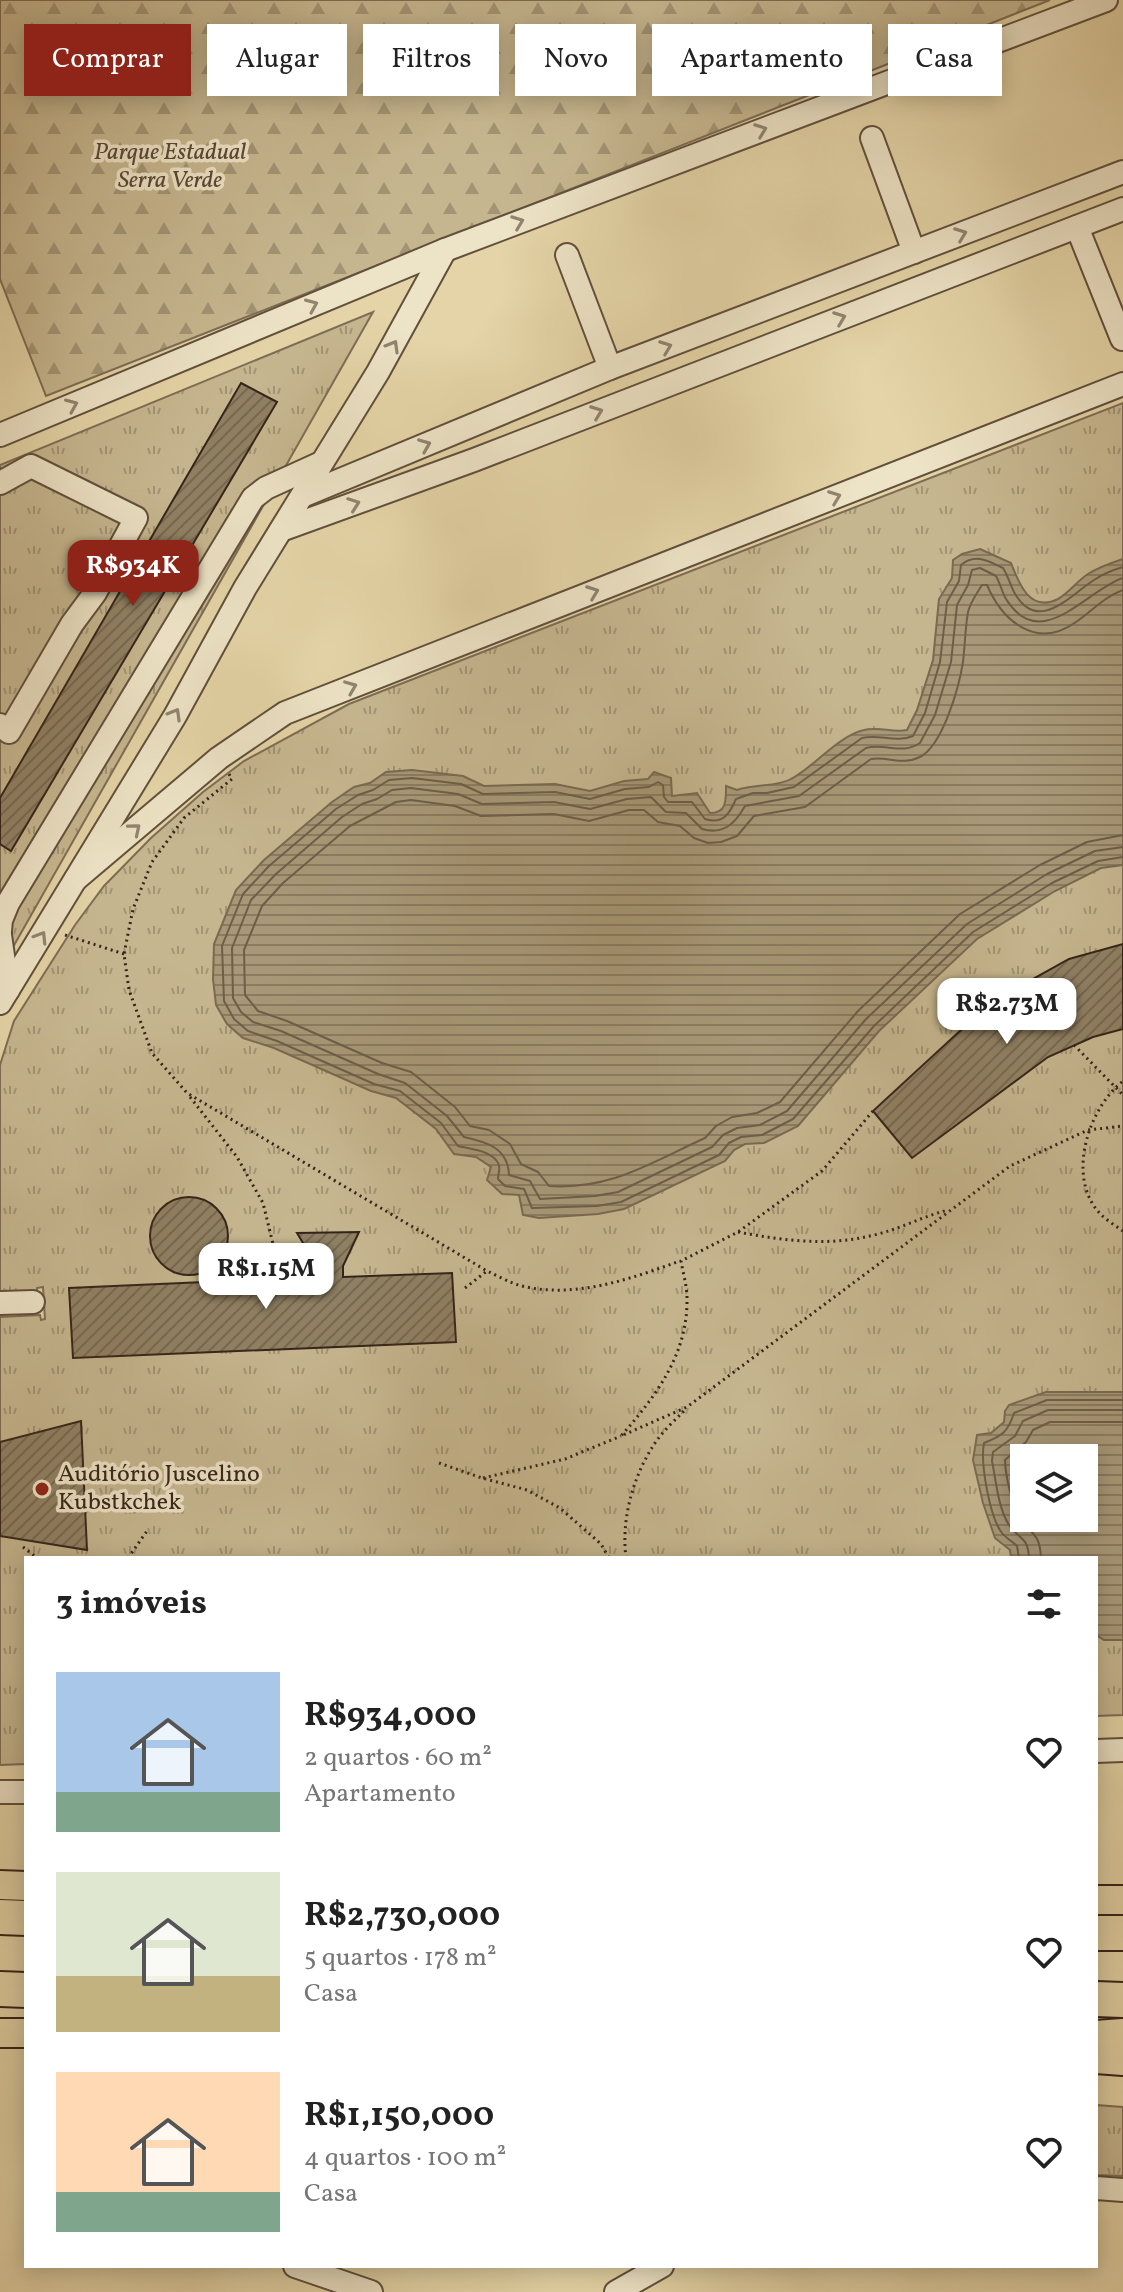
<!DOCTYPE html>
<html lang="pt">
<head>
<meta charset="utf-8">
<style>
  body { margin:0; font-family:Vollkorn,serif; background:#f6f6f6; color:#222; height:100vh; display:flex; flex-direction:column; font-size:30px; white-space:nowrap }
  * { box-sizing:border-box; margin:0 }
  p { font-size:26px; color:#767676 }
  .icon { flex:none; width:44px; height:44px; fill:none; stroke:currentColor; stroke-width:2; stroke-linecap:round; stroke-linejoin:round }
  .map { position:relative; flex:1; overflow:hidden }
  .sheet { position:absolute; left:24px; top:1556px; width:1074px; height:712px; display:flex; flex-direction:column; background:#fff; border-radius:0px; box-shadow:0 4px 20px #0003 }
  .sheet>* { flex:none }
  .hud { position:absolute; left:24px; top:24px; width:1076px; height:72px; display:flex; gap:16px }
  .controls { position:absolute; left:1010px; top:1444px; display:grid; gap:16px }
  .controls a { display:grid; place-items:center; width:88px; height:88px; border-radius:0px; background:#fff; box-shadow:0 4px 20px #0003; font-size:40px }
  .price { position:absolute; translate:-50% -68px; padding:0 18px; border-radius:16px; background:#fff; color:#222; font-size:26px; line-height:52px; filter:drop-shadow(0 2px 4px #0008) }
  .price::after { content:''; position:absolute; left:50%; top:48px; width:24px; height:18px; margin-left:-12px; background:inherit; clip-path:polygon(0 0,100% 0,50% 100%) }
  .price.on { background:#8f2418; color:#fff }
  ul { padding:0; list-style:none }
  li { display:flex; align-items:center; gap:24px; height:200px; padding:0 32px }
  li span { display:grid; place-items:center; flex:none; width:224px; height:160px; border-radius:0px; color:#555 }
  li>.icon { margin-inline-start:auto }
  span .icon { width:96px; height:96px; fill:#fffc; stroke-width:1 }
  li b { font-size:34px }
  h2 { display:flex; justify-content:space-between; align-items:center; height:96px; padding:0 32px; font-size:34px }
  .pill { padding:0 28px; border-radius:0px; background:#fff; box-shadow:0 4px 20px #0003; font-size:28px; line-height:72px }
  .pill.on { background:#8f2418; color:#fff }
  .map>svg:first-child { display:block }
  .grass { fill:url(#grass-tufts); stroke:#7e6d54; stroke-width:2; fill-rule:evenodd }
  .forest { fill:url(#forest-firs); stroke:#7e6d54; stroke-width:2 }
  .water { fill:url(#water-rules); stroke:#7a6a51; stroke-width:2; fill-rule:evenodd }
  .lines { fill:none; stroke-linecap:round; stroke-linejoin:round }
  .shore { stroke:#6e5e48; stroke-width:2 }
  .building { fill:url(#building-hatch); stroke:#352419; stroke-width:2 }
  .minor-casing { stroke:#61503c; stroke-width:26 }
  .major-casing { stroke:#352419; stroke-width:32 }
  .highway-casing { stroke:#352419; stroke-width:38 }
  .path { stroke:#352419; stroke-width:3; stroke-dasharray:2 4; stroke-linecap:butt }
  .minor { stroke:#ede3c6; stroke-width:22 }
  .major { stroke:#e4d4a7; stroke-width:28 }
  .highway { stroke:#e4d4a7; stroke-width:34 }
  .oneway { stroke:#918470 }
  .poi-dot { fill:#8f2418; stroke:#ede3c6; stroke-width:3 }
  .labels { text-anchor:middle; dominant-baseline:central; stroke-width:7; stroke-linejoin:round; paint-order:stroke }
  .park-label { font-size:24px; font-style:italic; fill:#594836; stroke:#ede3c6 }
  .poi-label { font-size:24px; fill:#352419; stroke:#ede3c6; text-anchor:start }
</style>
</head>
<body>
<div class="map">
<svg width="1123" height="2292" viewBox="0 0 1123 2292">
  <defs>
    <pattern id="grass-tufts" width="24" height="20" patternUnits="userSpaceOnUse" patternTransform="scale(2)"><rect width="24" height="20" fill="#c6b68f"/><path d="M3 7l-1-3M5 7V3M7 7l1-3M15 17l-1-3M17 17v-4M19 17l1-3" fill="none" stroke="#a29474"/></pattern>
    <pattern id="forest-firs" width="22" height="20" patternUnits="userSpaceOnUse" patternTransform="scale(2)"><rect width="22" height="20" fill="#c6b68f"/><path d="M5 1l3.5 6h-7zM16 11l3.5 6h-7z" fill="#a29474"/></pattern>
    <pattern id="water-rules" width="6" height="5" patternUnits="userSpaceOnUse" patternTransform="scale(2)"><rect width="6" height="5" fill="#a89877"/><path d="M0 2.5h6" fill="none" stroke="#8a7c61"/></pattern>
    <pattern id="building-hatch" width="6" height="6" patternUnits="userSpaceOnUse" patternTransform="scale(2)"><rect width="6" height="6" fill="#908063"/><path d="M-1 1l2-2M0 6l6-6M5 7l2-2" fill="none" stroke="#766951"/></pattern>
  </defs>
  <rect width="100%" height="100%" fill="#e4d4a7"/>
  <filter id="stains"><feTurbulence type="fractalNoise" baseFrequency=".0025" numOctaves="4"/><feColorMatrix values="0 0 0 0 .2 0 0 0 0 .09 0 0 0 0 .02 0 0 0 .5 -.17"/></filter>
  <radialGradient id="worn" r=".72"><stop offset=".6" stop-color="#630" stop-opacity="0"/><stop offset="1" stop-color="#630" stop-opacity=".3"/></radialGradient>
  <g class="grass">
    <path d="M373 312 0 970V465Z"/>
    <path d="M1123 403V1715L1096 1716V1558H26V1764L0 1765V1317L40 1315 41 1320 45 1319 43 1287 37 1288V1293L0 1295V1065L14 1021 75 925 104 886 151 838 203 792 244 761 349 704ZM1024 1458H1084V1518H1024Z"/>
    <path d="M1096 2105 1123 2107V2176L1096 2175Z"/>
  </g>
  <path class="forest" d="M0 0H1050L46 396 0 279Z"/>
  <g class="water">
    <path d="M980 549 1011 563C1019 584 1030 613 1058 599 1069 593 1077 581 1088 574 1099 567 1111 563 1123 559V865L1101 868 1055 891 977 939 879 1031 798 1126 764 1143 745 1144 734 1150 725 1161 624 1209 598 1214 539 1218 523 1215 519 1195 502 1194 487 1180 491 1167 476 1157 454 1154 436 1129 396 1098 371 1091 274 1048 243 1038 227 1024 216 1005 213 979 214 944 236 890 264 860 332 802 354 787 370 783 386 772 412 770 463 776 484 786 555 784 590 791 624 781 648 779 654 772 671 778 672 796 697 793 710 813C727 813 726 800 726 786L737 790C753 784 778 787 791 779 814 767 838 736 864 730 879 726 892 733 907 730L917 710 933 660 939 599 952 578 953 560 962 554Z"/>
    <path d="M1046 1392H1123V1640H1104L1096 1635V1558H1011L1010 1550 995 1538 983 1503 973 1460 977 1435 991 1433 1004 1422 1005 1411 1009 1405ZM1024 1458H1084V1518H1024Z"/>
  </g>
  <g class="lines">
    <g class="shore">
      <path d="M1123 567C1113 570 1103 574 1094 580 1070 595 1038 635 1014 592 1010 584 1008 576 1003 568 988 561 976 553 961 565L959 581 947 602 940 662 925 713 913 736C896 743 880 734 862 738L794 787 767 793H753L736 799C730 813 723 825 705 819L692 802H668L664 797 663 785 658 782 649 787 625 789 590 799 555 792 483 794 461 784 412 778 389 780 373 790 358 795 336 809 269 866 243 894 222 946 224 1001 234 1019 248 1031 277 1041 374 1084 400 1091 441 1123 458 1146C470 1149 496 1151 499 1166 500 1170 498 1175 498 1179L505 1186 524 1189 532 1208 597 1206 621 1202 719 1155 729 1143 741 1137 762 1135 793 1119 874 1026 973 932 1052 883 1098 861 1123 857"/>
      <path d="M1123 578C1086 590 1041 655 1006 599 1002 592 1000 583 996 576L980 568 972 570 968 585 957 605 951 662 935 715 920 743C902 755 886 743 866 748L799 796 745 806C735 824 723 835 702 829L686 813 666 812 651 797 627 799 590 809 554 802 482 804 458 794 411 788 392 790 377 799 362 804 342 817 276 874 251 900 232 948 233 998 241 1012 253 1022 281 1031 378 1074 405 1083 447 1116 464 1137C487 1142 508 1148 509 1175L530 1181 540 1199 595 1196 618 1192 712 1147 723 1135 737 1128 760 1125 787 1111 866 1019 967 924 1047 874 1095 851 1123 847"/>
      <path d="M1123 590C1104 597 1092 611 1076 622 1037 650 1003 622 987 585H982C977 593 970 603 968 612 965 629 965 646 963 662 959 687 943 745 920 757 902 766 888 756 871 759L805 807 754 816 737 836 721 842 708 843 694 838 680 826 658 822 644 810H629L589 821 554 814 481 816 455 806 411 800 396 802 350 826 283 883 262 906 244 950 245 995 258 1011 287 1021 382 1063 411 1072 455 1107 470 1126 489 1130 510 1144 521 1164 538 1172 549 1186C611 1190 650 1163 705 1138L716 1126 732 1117 757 1113 780 1102 858 1011 960 914 1040 865 1087 842 1123 835"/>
      <path d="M1019 1558 1017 1546C1013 1542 1006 1538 1002 1533 990 1518 980 1463 984 1443 1002 1436 1008 1432 1014 1413L1047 1400H1123"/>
      <path d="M1029 1558C1028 1536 1019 1540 1009 1525 998 1508 996 1480 992 1461L993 1452 1015 1436 1023 1421 1048 1410H1123"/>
      <path d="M1041 1558C1040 1536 1034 1535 1021 1521 1013 1511 1005 1473 1005 1460L1026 1442 1033 1430 1050 1422H1123"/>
    </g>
  </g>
  <g class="building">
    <path d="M241 383 277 402 11 851 0 844V798Z"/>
    <path d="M1123 944V1029L1093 1037 1048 1057 912 1158 873 1111 962 1029 1013 990 1069 959Z"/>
    <circle cx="189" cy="1236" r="39"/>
    <path d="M359 1232 343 1266V1277L452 1273 456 1342 73 1358 69 1288 318 1277 317 1266 297 1233Z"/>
    <path d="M81 1421 87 1550 0 1536V1442Z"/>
  </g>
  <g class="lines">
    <g class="minor-casing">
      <g id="minor">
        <path d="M872 138 914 252"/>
        <path d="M1077 227 1122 339"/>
        <path d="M567 255 610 368"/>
        <path d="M0 435 445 250 1106 0"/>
        <path d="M0 483 31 466 136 518 95 593 72 624 9 732 0 725"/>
        <path d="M302 496 610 368 1123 172"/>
        <path d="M281 530 474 460 1123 209"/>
        <path d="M76 879 219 758 285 713 1123 384"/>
        <path d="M0 931 1 920 8 903 253 498 266 488 321 463"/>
        <path d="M0 935 8 990"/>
        <path d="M0 1003 175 716 245 588 378 372 445 250"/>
        <path d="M0 1303 33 1302"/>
        <path d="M1096 1751 1123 1750"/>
        <path d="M0 1792H26"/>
        <path d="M1096 2188 1123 2190"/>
        <path d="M295 2266 371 2292"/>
        <path d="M616 2292 662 2266"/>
      </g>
    </g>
    <g class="major-casing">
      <g id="major">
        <path d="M0 1885 26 1886"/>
        <path d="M1096 1900H1123"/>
        <path d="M0 2033H26"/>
        <path d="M1096 2059 1123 2061"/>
      </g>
    </g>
    <g class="highway-casing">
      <g id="highway">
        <path d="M0 1917 26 1918"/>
        <path d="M1096 1933H1123"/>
        <path d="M0 1989 26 1990"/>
        <path d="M1096 1999 1123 2000"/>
        <path d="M1096 2038 1123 2036"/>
      </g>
    </g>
    <g class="path">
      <path d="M229 774 232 779 184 818 152 862 133 909 124 954 129 990 152 1053 187 1093 487 1271"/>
      <path d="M65 935 124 954"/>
      <path d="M1074 1045 1123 1095"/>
      <path d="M190 1097 237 1157 263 1203 274 1248"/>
      <path d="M873 1111 822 1171 738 1232 681 1261C683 1273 687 1286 687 1298 688 1354 656 1396 621 1436L687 1407 1010 1166 1088 1130 1123 1126"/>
      <path d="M1123 1231C1113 1224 1101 1217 1094 1206 1069 1169 1090 1107 1123 1081"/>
      <path d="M738 1232C786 1241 830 1247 878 1234 902 1228 924 1216 948 1210"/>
      <path d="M465 1288 487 1271C498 1276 510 1283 522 1286 575 1299 630 1279 680 1261"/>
      <path d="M439 1463 482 1478 527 1490 560 1508 601 1544 609 1558"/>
      <path d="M483 1478 565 1459 621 1436"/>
      <path d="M23 1547 37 1558"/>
      <path d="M128 1558 147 1531"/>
      <path d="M626 1558C621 1519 633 1476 655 1443 663 1431 675 1420 685 1410"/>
    </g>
    <use href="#minor" class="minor"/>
    <use href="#major" class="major"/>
    <use href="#highway" class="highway"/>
  </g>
  <defs><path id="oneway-chevron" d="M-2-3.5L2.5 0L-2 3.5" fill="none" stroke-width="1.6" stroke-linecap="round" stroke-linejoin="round" transform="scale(2)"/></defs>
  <g class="oneway">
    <use href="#oneway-chevron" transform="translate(761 130) rotate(-21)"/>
    <use href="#oneway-chevron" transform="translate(518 222) rotate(-21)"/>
    <use href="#oneway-chevron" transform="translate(961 234) rotate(-21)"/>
    <use href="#oneway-chevron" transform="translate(312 305) rotate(-23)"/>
    <use href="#oneway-chevron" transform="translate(840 318) rotate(-21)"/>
    <use href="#oneway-chevron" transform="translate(393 346) rotate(-60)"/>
    <use href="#oneway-chevron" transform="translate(666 347) rotate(-21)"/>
    <use href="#oneway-chevron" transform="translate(72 405) rotate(-23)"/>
    <use href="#oneway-chevron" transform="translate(597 412) rotate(-21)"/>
    <use href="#oneway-chevron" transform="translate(425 445) rotate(-22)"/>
    <use href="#oneway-chevron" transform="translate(835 497) rotate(-21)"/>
    <use href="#oneway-chevron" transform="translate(354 504) rotate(-20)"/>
    <use href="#oneway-chevron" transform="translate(593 592) rotate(-21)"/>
    <use href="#oneway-chevron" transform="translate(351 687) rotate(-22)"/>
    <use href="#oneway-chevron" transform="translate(175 714) rotate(-60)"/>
    <use href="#oneway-chevron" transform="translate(135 829) rotate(-40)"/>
    <use href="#oneway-chevron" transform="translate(41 937) rotate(-58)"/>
  </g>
  <circle class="poi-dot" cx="42" cy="1489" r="8"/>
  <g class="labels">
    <g class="park-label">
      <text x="170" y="153">Parque Estadual<tspan x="170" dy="28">Serra Verde</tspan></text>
    </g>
    <g class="poi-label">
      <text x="58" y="1475">Auditório Juscelino<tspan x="58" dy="28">Kubstkchek</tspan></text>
    </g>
  </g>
  <rect width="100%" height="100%" filter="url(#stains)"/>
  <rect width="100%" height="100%" fill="url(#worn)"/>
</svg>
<div class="controls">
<a><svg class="icon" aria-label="layers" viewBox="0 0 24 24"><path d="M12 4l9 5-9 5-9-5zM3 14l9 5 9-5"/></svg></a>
</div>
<b class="price on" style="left:133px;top:608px">R$934K</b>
<b class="price" style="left:1007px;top:1046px">R$2.73M</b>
<b class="price" style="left:266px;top:1311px">R$1.15M</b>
<div class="hud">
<a class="pill on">Comprar</a>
<a class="pill">Alugar</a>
<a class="pill">Filtros</a>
<a class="pill">Novo</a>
<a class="pill">Apartamento</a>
<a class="pill">Casa</a>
</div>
<section class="sheet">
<h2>3 imóveis<svg class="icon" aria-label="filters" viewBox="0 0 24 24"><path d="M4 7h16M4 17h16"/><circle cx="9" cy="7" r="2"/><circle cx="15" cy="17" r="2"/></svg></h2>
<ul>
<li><span style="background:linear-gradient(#a9c7e8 75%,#7fa58c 0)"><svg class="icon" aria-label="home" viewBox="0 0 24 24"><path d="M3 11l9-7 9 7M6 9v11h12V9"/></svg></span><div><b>R$934,000</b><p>2 quartos · 60 m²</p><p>Apartamento</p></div><svg class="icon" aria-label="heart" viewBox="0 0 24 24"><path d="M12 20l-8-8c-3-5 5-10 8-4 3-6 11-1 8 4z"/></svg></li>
<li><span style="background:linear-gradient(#dfe7d0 65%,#c2b280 0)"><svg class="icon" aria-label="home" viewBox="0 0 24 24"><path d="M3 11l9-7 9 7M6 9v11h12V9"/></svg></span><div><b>R$2,730,000</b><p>5 quartos · 178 m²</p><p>Casa</p></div><svg class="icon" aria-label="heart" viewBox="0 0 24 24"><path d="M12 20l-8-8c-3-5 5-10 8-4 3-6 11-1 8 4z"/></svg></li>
<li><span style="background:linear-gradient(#ffd9b3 75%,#7fa58c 0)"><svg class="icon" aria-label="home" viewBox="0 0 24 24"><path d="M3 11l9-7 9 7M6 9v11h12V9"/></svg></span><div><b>R$1,150,000</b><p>4 quartos · 100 m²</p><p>Casa</p></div><svg class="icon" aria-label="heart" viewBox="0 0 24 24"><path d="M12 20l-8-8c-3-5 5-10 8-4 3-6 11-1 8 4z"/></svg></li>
</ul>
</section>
</div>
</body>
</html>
